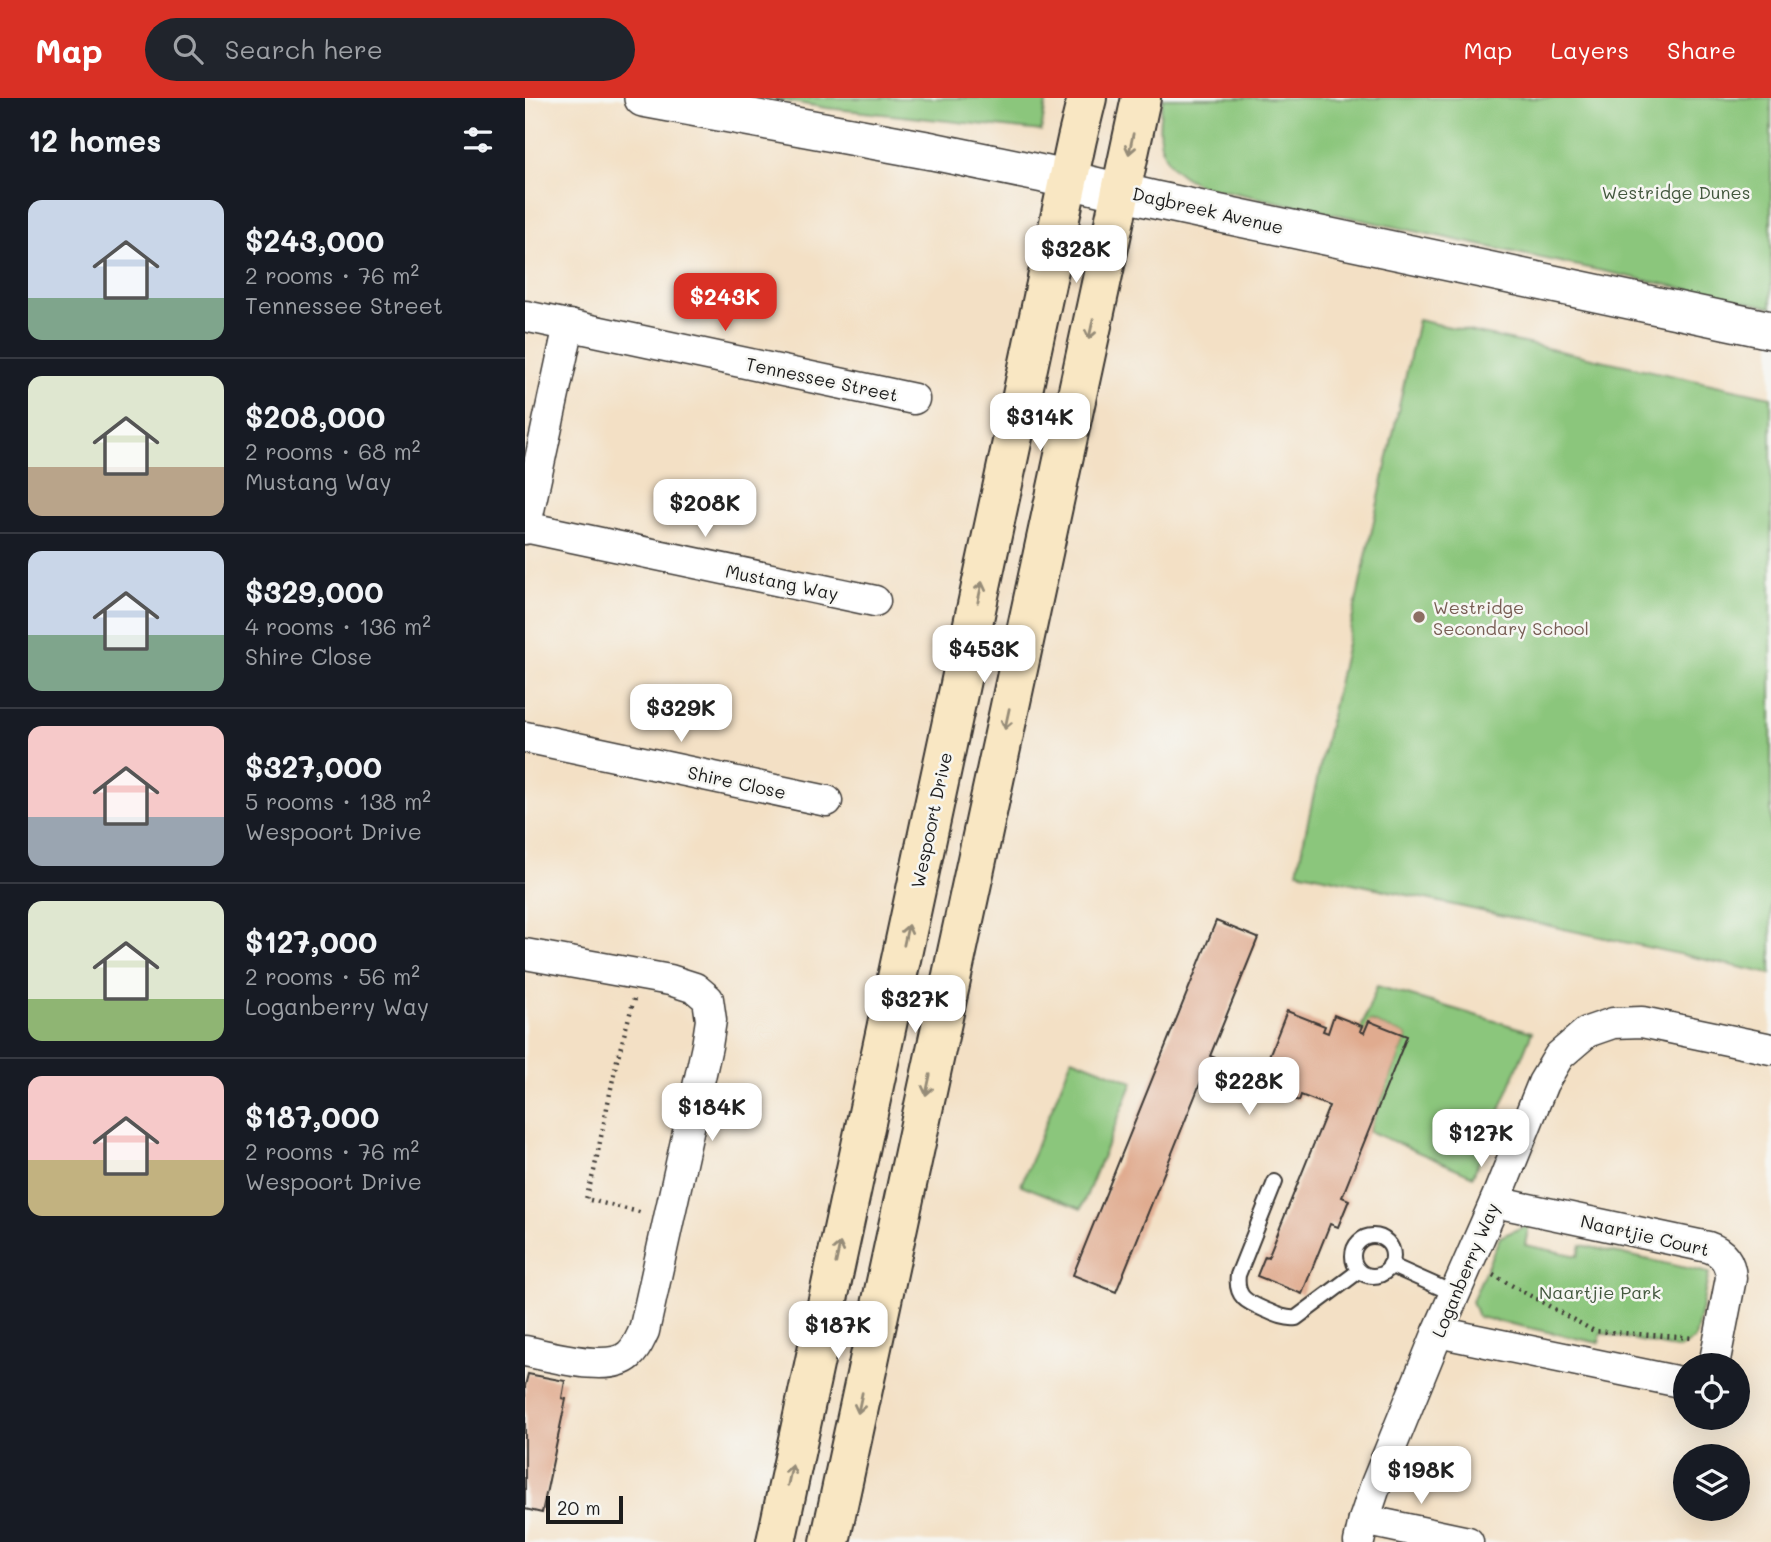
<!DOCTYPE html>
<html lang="en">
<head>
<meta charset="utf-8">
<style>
  body { margin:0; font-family:Mali,sans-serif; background:#20242c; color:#f1f3f6; height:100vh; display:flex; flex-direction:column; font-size:26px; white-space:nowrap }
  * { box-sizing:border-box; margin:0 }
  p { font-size:23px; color:#9ea1a6 }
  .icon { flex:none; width:38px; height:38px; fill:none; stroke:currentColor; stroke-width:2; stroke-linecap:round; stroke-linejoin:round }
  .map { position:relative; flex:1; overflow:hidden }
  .sheet { display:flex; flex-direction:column; background:#171b24; width:525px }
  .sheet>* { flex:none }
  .buttons { position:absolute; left:1148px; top:1255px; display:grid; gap:14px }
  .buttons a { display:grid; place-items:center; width:77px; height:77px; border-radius:50%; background:#171b24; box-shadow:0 7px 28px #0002; font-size:35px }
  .scale { position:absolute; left:21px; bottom:18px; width:77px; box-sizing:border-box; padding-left:7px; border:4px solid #1c1c1c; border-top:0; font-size:19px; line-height:24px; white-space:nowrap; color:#1c1c1c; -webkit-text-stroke:5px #f6f6f2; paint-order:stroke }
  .price { position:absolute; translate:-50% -60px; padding:0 16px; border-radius:14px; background:#fff; color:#222; font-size:23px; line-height:46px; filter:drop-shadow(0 2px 4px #0008) }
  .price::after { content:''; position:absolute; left:50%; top:42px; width:21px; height:16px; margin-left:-10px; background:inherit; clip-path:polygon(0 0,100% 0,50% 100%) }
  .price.active { background:#d93025; color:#fff }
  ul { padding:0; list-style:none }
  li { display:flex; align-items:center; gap:21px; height:175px; padding:0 28px }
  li+li { border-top:2px solid #363941 }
  li span { display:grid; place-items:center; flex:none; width:196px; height:140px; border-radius:14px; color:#555 }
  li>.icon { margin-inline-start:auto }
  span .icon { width:84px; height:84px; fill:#fffc; stroke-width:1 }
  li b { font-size:30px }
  h2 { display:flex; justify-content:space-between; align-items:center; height:84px; padding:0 28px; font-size:30px }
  header { display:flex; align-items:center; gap:42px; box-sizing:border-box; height:98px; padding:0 35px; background:#d93025; color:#fff }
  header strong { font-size:33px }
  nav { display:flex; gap:38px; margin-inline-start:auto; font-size:24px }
  .search { width:490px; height:63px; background:#20242c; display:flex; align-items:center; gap:18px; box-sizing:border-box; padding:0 24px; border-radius:38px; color:#9ea1a6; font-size:26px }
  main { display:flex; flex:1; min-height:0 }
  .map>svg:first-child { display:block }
  .green { fill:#8bc67c; stroke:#54714c; stroke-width:2 }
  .building { fill:#e0ab8f }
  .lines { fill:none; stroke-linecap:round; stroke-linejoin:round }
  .service-casing { stroke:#3c3935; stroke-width:18 }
  .minor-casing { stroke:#3c3935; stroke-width:33 }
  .tertiary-casing { stroke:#3c3935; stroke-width:40 }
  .secondary-casing { stroke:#3c3935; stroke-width:42 }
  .path { stroke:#3c3935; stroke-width:4.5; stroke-dasharray:2 5; stroke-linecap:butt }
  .service { stroke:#fff; stroke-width:14 }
  .minor { stroke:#fff; stroke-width:30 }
  .tertiary { stroke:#fff; stroke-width:37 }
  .secondary { stroke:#f9e7c3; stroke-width:38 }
  .oneway { stroke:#968c78 }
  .education-dot { fill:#8d6e63; stroke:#f6f6f2; stroke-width:2.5 }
  .labels { text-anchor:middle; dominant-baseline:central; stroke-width:5; stroke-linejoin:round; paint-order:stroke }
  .park-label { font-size:18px; fill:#43583e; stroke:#f6f6f2 }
  .street-label { font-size:18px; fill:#1c1c1c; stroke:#f6f6f2 }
  .education-label { font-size:18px; fill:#785e54; stroke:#f6f6f2; text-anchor:start }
</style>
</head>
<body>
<header>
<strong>Map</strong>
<div class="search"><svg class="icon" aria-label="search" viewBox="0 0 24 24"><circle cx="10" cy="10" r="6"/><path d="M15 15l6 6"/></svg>Search here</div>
<nav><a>Map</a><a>Layers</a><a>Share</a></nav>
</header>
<main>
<section class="sheet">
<h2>12 homes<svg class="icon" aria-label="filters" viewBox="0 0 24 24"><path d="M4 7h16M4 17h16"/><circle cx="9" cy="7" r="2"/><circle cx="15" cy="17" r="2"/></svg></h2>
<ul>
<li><span style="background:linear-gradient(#c9d6e8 70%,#7fa58c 0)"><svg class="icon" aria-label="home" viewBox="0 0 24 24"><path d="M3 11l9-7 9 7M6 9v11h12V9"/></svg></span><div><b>$243,000</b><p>2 rooms · 76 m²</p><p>Tennessee Street</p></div></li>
<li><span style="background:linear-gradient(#dfe7d0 65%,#b9a48a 0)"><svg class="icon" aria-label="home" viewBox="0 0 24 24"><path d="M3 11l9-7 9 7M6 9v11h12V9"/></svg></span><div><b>$208,000</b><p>2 rooms · 68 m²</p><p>Mustang Way</p></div></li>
<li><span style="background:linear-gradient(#c9d6e8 60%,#7fa58c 0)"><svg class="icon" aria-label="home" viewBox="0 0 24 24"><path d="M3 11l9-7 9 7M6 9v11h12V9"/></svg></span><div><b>$329,000</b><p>4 rooms · 136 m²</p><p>Shire Close</p></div></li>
<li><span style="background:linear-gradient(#f6c9c9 65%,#9aa5b1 0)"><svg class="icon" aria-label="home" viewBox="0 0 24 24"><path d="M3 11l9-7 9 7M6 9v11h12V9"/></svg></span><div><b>$327,000</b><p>5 rooms · 138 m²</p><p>Wespoort Drive</p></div></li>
<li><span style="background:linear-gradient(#dfe7d0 70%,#8fb573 0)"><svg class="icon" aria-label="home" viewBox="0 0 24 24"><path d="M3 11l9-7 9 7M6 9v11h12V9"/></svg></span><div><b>$127,000</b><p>2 rooms · 56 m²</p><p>Loganberry Way</p></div></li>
<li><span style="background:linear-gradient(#f6c9c9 60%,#c2b280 0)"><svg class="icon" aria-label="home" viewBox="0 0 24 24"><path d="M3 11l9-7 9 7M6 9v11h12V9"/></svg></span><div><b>$187,000</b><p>2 rooms · 76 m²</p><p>Wespoort Drive</p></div></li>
</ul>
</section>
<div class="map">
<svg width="1246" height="1444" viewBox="0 0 1246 1444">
  <rect width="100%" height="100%" fill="#f6f6f2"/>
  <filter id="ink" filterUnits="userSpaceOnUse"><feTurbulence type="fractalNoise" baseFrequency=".0143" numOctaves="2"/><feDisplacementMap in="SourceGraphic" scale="14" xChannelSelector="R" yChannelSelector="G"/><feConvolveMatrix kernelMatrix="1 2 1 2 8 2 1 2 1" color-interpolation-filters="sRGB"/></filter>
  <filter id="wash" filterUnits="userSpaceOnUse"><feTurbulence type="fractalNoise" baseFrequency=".00686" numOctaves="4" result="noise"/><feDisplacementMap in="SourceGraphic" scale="28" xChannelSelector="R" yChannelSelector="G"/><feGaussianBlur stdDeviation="1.57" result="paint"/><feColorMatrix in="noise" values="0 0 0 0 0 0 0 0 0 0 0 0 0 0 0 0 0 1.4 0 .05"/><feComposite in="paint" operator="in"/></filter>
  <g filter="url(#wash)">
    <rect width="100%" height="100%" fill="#f3e0c5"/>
    <g class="green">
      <path d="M244 0H522L516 33 301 10Z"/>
      <path d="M638 0H1246V209L678 88C634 72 629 42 638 0Z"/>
      <path d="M893 222 1246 299V876L772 773Z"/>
      <path d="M852 888 1007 934 948 1078 844 1033 882 938 845 923 839 935 835 933Z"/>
      <path d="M547 960 608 984 556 1111 496 1087Z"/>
      <path d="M1004 1126 1000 1147 1053 1158 1056 1147 1184 1175 1170 1241 1154 1251 1076 1235 1074 1245 953 1219 947 1203 975 1139Z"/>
    </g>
    <g id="blocks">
      <g class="building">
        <path d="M691 823 733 840 685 958 736 978 762 913 800 928 798 933 803 935 809 917 837 928 835 933 839 935 844 923 882 938 817 1099 824 1102 813 1129 805 1126 777 1196 732 1178 740 1158 743 1159 804 1008 776 997 774 1003 683 966 591 1194 548 1177Z"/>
        <path d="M3 1276 40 1283 37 1300 41 1301 17 1415 0 1411V1288Z"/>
      </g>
    </g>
  </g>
  <g filter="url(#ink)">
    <use href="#blocks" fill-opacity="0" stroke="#3c3935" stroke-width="2"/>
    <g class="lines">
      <g class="service-casing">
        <g id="service">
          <path d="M750 1084 713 1177C710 1201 724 1205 743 1213 752 1217 761 1221 771 1220L834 1173"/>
          <circle cx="848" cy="1158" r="20"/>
          <path d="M865 1167 930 1196"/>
        </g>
      </g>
      <g class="minor-casing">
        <g id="minor">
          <path d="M0 218 389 301"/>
          <path d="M0 429 350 503"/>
          <path d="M0 431 44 227"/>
          <path d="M0 639 302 703"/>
          <path d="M0 856 145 882 170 890 183 901 186 922 182 948 119 1233C115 1241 112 1250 104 1257 84 1275 26 1258 0 1253"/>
          <path d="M970 1104 1183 1149C1198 1154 1205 1164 1206 1180L1190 1262 1187 1267"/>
          <path d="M913 1234 1160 1285"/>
          <path d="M839 1422 943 1444"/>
          <path d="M834 1444 839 1422 851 1386 913 1234 970 1104 1018 985 1034 958 1062 934 1088 925 1117 924 1246 951"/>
        </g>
      </g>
      <g class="tertiary-casing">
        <path id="tertiary" d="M118 0 407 53 518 76 630 102 1246 232"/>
      </g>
      <g class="secondary-casing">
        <g id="secondary">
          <path d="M251 1444 552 41 562 0"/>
          <path d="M305 1444 616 0"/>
        </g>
      </g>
      <g class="path">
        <path d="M109 901 91 966 69 1073 61 1101 118 1115"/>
        <path d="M968 1177 1069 1233 1169 1240"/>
      </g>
      <use href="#service" class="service"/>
      <use href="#minor" class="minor"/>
      <use href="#tertiary" class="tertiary"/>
      <use href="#secondary" class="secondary"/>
    </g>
    <defs><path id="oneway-shaft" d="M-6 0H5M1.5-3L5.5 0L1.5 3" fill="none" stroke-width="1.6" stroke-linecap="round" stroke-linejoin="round" transform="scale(1.75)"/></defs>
    <g class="oneway">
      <use href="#oneway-shaft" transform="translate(606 46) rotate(102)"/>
      <use href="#oneway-shaft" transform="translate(566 231) rotate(102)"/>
      <use href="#oneway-shaft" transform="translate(455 494) rotate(-78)"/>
      <use href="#oneway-shaft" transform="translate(482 621) rotate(102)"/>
      <use href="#oneway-shaft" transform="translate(381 837) rotate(-78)"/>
      <use href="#oneway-shaft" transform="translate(403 987) rotate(102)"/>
      <use href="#oneway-shaft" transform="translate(313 1155) rotate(-78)"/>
      <use href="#oneway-shaft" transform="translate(335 1305) rotate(102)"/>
      <use href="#oneway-shaft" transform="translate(265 1377) rotate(-78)"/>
    </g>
  </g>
  <circle class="education-dot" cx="894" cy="519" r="7"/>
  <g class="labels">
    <g class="park-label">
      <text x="1151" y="94">Westridge Dunes</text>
      <text x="1075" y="1194">Naartjie Park</text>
    </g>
    <g class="street-label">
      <text transform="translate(683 112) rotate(13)">Dagbreek Avenue</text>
      <text transform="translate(297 281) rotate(12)">Tennessee Street</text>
      <text transform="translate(257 484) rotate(12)">Mustang Way</text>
      <text transform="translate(212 684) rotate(12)">Shire Close</text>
      <text transform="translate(406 722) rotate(-78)">Wespoort Drive</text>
      <text transform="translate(1120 1137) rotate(13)">Naartjie Court</text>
      <text transform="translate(940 1172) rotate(-67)">Loganberry Way</text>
    </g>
    <g class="education-label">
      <text x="908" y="509">Westridge<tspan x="908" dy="21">Secondary School</tspan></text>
    </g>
  </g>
</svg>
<div class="buttons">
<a><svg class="icon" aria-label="locate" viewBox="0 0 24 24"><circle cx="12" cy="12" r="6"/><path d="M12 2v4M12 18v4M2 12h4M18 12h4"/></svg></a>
<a><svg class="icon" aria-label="layers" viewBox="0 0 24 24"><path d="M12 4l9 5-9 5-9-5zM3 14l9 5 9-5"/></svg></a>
</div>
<div class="scale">20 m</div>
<b class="price" style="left:551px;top:187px">$328K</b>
<b class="price active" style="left:200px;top:235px">$243K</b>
<b class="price" style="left:515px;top:355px">$314K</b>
<b class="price" style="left:180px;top:441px">$208K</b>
<b class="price" style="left:459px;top:587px">$453K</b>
<b class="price" style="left:156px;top:646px">$329K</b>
<b class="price" style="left:390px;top:937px">$327K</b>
<b class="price" style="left:724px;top:1019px">$228K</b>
<b class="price" style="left:187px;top:1045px">$184K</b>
<b class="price" style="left:956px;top:1071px">$127K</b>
<b class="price" style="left:313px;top:1263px">$187K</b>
<b class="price" style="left:896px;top:1408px">$198K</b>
</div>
</main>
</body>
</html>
